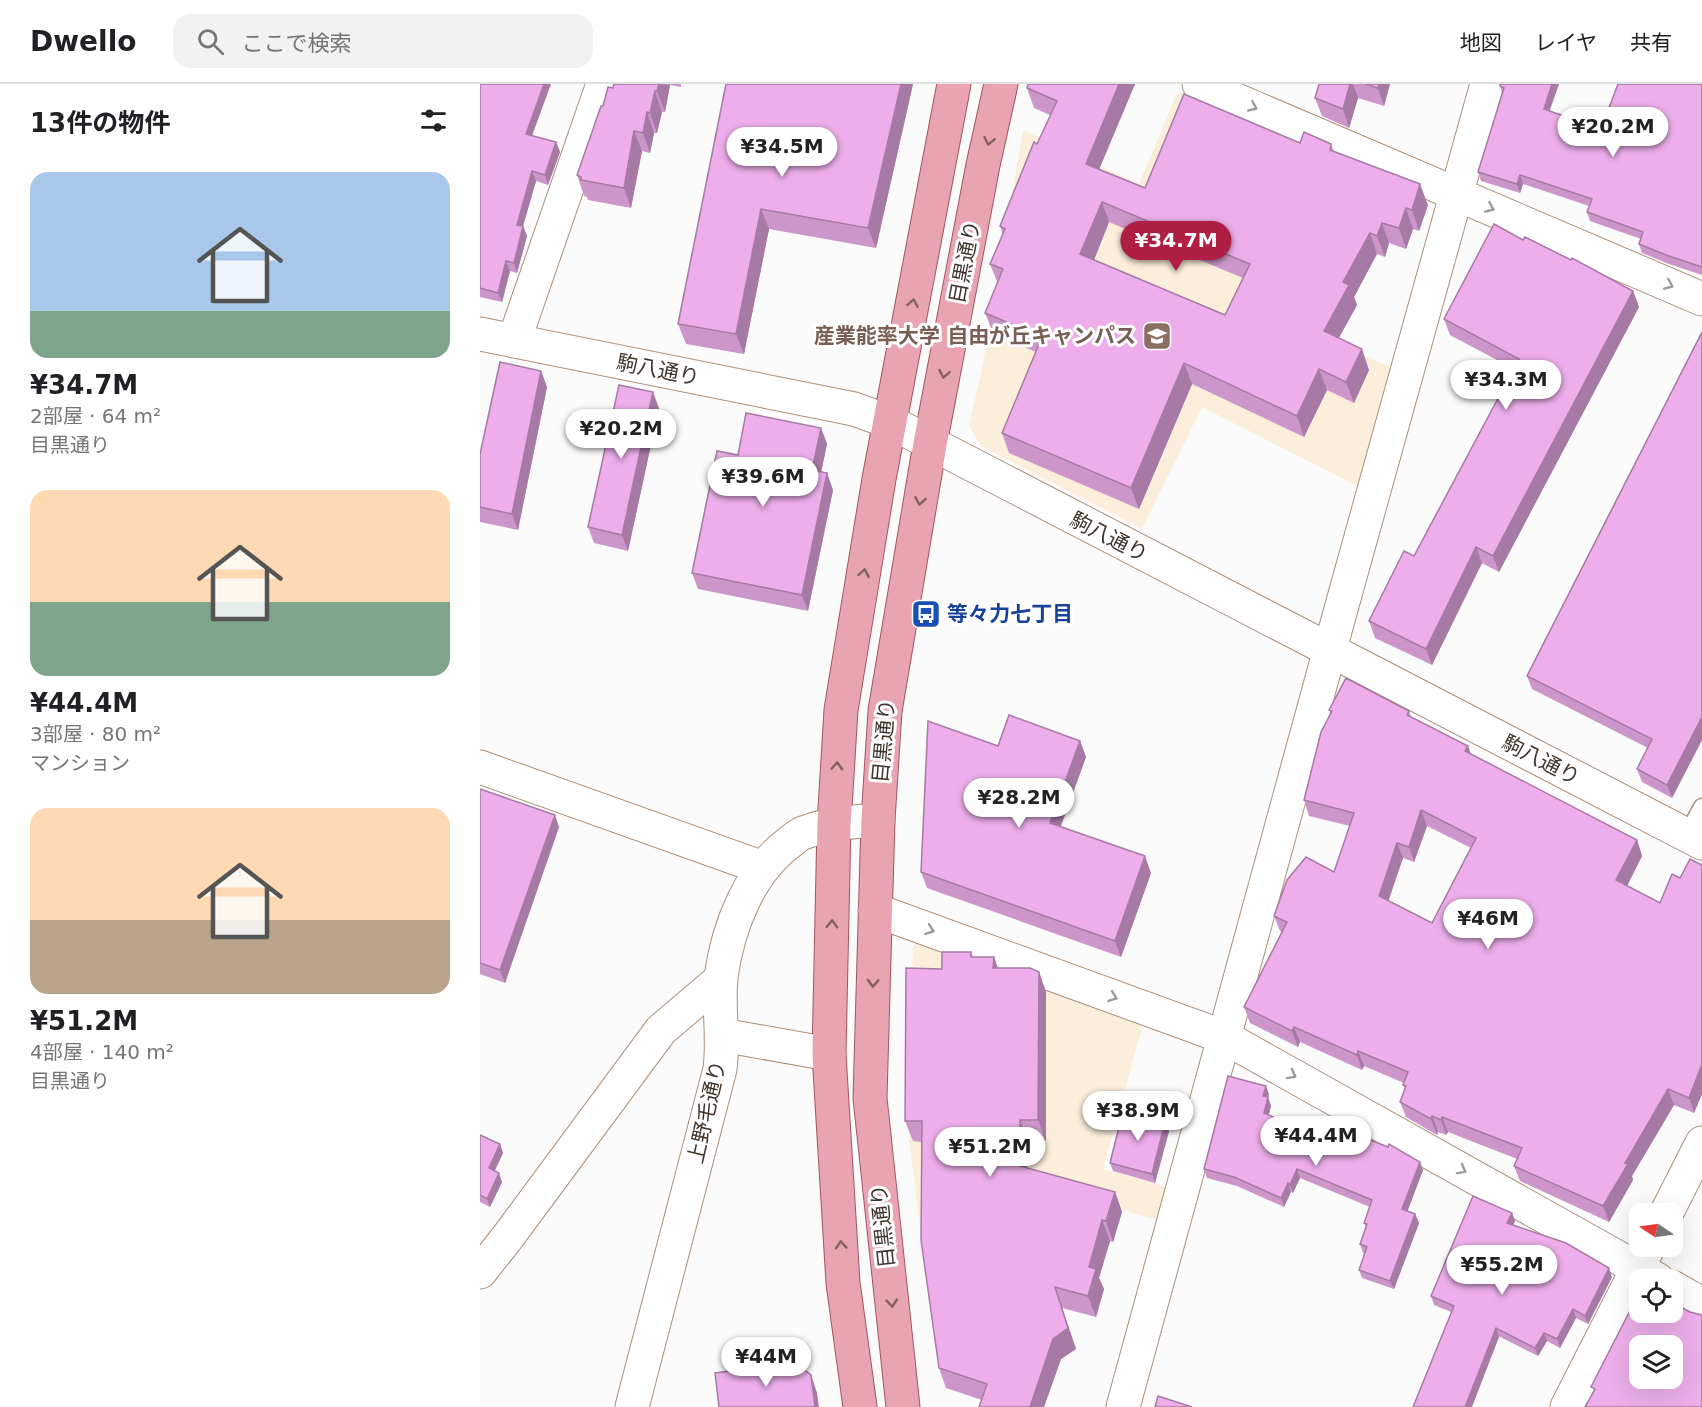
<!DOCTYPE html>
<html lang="ja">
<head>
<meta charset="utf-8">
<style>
  body { margin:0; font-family:"DejaVu Sans","Noto Sans JP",sans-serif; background:#f2f2f2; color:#202124; height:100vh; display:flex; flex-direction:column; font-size:22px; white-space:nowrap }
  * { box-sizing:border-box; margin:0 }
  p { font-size:20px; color:#757577 }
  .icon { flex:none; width:33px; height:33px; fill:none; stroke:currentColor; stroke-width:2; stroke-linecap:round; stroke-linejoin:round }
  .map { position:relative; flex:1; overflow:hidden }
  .sheet { display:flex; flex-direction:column; background:#fff; width:480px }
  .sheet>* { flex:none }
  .needle { width:39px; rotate:283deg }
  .buttons { position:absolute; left:1149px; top:1119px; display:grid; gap:12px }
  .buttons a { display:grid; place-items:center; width:54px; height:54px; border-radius:12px; background:#fff; box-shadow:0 6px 24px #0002; font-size:30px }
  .price { position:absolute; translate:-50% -51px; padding:0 14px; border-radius:21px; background:#fff; color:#222; font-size:20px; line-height:39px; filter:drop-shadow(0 2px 3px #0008) }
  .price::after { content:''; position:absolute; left:50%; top:36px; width:18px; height:14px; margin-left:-9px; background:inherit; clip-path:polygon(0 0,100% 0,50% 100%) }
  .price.selected { background:#b11e44; color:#fff }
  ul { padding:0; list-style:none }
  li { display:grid; align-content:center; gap:12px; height:318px; padding:0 30px }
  li span { display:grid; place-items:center; height:186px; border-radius:18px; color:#555 }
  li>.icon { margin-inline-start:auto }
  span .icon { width:108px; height:108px; fill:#fffc; stroke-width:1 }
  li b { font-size:26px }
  h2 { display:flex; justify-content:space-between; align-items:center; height:72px; padding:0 30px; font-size:26px }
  header { display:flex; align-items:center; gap:36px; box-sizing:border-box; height:84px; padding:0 30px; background:#fff; border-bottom:2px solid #e0e0e0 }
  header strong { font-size:28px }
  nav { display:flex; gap:33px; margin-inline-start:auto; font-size:21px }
  .search { width:420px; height:54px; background:#f2f2f2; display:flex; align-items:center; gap:15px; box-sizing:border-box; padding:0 21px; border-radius:18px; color:#757577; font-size:22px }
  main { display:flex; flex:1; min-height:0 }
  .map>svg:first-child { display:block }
  .education { fill:#fbefdb }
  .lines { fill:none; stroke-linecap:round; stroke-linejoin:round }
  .service-casing { stroke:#aa907a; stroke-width:19 }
  .minor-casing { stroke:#aa907a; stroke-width:35 }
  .tertiary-casing { stroke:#aa907a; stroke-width:35 }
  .primary-casing { stroke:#a3555f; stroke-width:35 }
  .service { stroke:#fff; stroke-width:16 }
  .minor { stroke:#fff; stroke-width:33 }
  .tertiary { stroke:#fff; stroke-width:33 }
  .primary { stroke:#e8a4b0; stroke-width:33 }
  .wall { fill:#cc96ca; fill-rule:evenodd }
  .shaded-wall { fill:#a67aa4 }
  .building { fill:#edaeeb; stroke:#a67aa4; stroke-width:1.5; fill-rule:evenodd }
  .oneway { stroke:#9f9a94 }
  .oneway2 { stroke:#836160 }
  .labels { text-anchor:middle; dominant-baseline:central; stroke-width:6; stroke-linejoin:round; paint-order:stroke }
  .street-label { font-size:21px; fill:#3f342a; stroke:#fff }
  .education-label { font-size:21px; font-weight:bold; fill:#785e54; stroke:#fff; text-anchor:end }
  .transit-label { font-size:21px; font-weight:bold; fill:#164399; stroke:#fff; text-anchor:start }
</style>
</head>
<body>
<header>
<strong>Dwello</strong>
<div class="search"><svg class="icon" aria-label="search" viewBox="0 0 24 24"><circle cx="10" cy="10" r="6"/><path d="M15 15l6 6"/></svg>ここで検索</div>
<nav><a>地図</a><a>レイヤ</a><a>共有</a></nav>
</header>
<main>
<section class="sheet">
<h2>13件の物件<svg class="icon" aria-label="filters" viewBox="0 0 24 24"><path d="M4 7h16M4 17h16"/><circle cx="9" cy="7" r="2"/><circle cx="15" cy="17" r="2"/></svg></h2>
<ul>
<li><span style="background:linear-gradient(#a9c7e8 75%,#7fa58c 0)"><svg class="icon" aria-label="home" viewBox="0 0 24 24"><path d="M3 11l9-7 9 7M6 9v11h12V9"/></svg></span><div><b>¥34.7M</b><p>2部屋 · 64 m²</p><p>目黒通り</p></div></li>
<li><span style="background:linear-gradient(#ffd9b3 60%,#7fa58c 0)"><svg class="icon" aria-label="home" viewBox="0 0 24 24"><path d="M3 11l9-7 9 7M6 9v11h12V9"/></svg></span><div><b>¥44.4M</b><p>3部屋 · 80 m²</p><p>マンション</p></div></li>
<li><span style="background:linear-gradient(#ffd9b3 60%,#b9a48a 0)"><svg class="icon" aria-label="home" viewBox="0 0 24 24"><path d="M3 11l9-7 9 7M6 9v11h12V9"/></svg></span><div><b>¥51.2M</b><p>4部屋 · 140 m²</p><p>目黒通り</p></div></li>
</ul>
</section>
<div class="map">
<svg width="1222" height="1323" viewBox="0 0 1222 1323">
  <rect width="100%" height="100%" fill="#fbfbfb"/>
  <g class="education">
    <path d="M698 7 844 72 788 224 910 283 879 403 722 323 662 445 501 362 489 342 503 280 543 46 659 100Z"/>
    <path d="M439 856 663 940 623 1085 687 1103 678 1136 566 1105 536 1219 446 1191 429 1055 433 860Z"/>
  </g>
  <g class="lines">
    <g class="service-casing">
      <path id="service" d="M1207 751 1222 723"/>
    </g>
    <g class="minor-casing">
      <g id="minor">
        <path d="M719 0 1222 215"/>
        <path d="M34 257 123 0"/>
        <path d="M0 683 283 784"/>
        <path d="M395 826 744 953 1178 1196"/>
        <path d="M242 951 349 970"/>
        <path d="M1186 1130 1222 1059"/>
        <path d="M0 1188 27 1154 181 946 241 895"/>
        <path d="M1192 1203 1222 1220"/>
        <path d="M643 1323 861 525 1007 0"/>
        <path d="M1087 1323 1169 1162"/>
      </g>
    </g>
    <g class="tertiary-casing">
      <g id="tertiary">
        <path d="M0 250 374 325 410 338 1222 759"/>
        <path d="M152 1323 240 985C244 954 238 923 241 893 248 843 269 788 310 758 315 754 320 749 326 748 349 739 374 738 398 736"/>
      </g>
    </g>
    <g class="primary-casing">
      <g id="primary">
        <path d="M380 1323 363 1199 349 970 354 740 361 626 399 395 474 0"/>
        <path d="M423 1323 390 1014 398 736 405 627 450 360 503 81 521 0"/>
      </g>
    </g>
    <use href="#service" class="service"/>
    <use href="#minor" class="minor"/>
    <use href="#tertiary" class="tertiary"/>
    <use href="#primary" class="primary"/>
  </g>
  <g class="wall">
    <path d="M0 0 52 52 76 58 80 68 68 101 56 97 43 142 47 152 37 189 30 187 22 218 0 213Z"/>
    <path d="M134 0H201V3L190 1 185 28H182L177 49H174L170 69 162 67 151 124 108 116 107 113 104 112 97 91 123 22 133 4Z"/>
    <path d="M246 0H433L396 164 289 145 264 270 206 260 198 240Z"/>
    <path d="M655 0 619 85 665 104 820 59 851 60 854 67 948 121 939 147 933 145 926 165 909 159 905 173 897 170 874 213 877 221 859 254 889 286 874 319 847 306 824 353 712 300 659 425 529 369 522 349 556 268 513 249 505 229 518 200 510 180 523 151 520 142 570 31 554 24 547 4ZM629 138 763 194 745 231 614 176Z"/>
    <path d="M839 0H910L904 22 878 14 869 44 842 32 835 14Z"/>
    <path d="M1079 0 1069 27 1121 45 1222 0V191L1189 180 1162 169 1159 160 1161 155 1110 137 1107 128 1109 122 1043 100 1040 109 1001 97 998 88 1022 9 1020 2Z"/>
    <path d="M1043 156 1091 176 1153 207 1159 223 1019 488 1002 479 952 581 895 554 889 537 934 472 1034 285 970 251 964 235Z"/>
    <path d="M1222 248V656L1192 714 1162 698 1157 685 1168 664 1052 605 1047 592Z"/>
    <path d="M61 287 67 303 38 446 0 438V370Z"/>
    <path d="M179 324 148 467 114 459 108 443Z"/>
    <path d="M341 344 347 360 341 388 347 389 353 406 328 527 218 505 212 489 258 371Z"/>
    <path d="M849 626 929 627 931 633 988 662 991 671 1157 756 1162 772 1147 802 1180 819 1200 794 1222 781V1010L1214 1029 1194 1021 1152 1092 1153 1096 1129 1138 1040 1097 1034 1082 1037 1075 968 1048 966 1051 958 1048 957 1051 926 1033 920 1018 925 1005 923 1001 924 999 884 982 882 986 820 958 818 963 770 939 764 923 802 848 800 847 794 832 854 788 870 742 829 732 824 716 851 630ZM947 742 991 764 952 839 908 817 923 774 934 778Z"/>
    <path d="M600 657 606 673 581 742 671 789 641 873 447 804 441 788 518 662Z"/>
    <path d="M0 705 79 743 25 899 0 890Z"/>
    <path d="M491 868 493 873H514L518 884 559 888 566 908V1057H547V1084L635 1108 642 1128 633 1158 630 1157 619 1194 624 1205 616 1233 582 1224 596 1265 581 1275 564 1323H499L502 1316 466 1304 459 1284 441 1058 433 1057 425 1037 462 885Z"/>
    <path d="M789 1010 788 1013 791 1022 789 1031 839 1053 943 1086 927 1127 935 1130 939 1139 914 1205 882 1194 879 1186 885 1170 883 1169 880 1160 886 1143 884 1139 890 1123 820 1094 813 1109 811 1108 804 1123 757 1102 727 1094 724 1085Z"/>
    <path d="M689 1047 675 1099 633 1087 630 1079Z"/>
    <path d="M0 1051 20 1060 23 1069 14 1087 22 1098 10 1123 0 1118Z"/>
    <path d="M1032 1129 1035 1137 1033 1141 1132 1193 1108 1240 1096 1234 1080 1264 1067 1257 1058 1272 971 1228 954 1221 951 1212Z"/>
  </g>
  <g class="shaded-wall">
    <path d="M64 0H71L49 60 46 50Z"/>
    <path d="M179 0 190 1 185 28 177 7Z"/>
    <path d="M421 0H433L396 164 388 144Z"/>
    <path d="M639 0H655L613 100 606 80Z"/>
    <path d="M870 0H873L878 14 869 44 863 25Z"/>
    <path d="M899 0H910L904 22 898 4Z"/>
    <path d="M1072 0H1079L1067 34 1064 25Z"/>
    <path d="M175 7 182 28 177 49 170 29Z"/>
    <path d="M167 28 174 49 170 69 163 49Z"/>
    <path d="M154 47 162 67 151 124 144 104Z"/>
    <path d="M76 58 80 68 68 101 65 91Z"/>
    <path d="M52 87 56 97 43 142 47 152 37 189 34 179 37 141Z"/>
    <path d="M1040 91 1043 100 1040 109 1037 100Z"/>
    <path d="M940 100 948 121 939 147 932 126Z"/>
    <path d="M622 118 629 138 608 191 600 170Z"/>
    <path d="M926 124 933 145 926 165 919 144Z"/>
    <path d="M281 125 289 145 264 270 256 250Z"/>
    <path d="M902 139 909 159 905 173 897 152Z"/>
    <path d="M890 149 897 170 874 213 877 221 851 268 844 247 863 198Z"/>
    <path d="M26 177 30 187 22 218 18 209Z"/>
    <path d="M1153 207 1159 223 1019 488 1013 472Z"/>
    <path d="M882 265 889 286 874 319 866 298Z"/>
    <path d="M704 279 712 300 659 425 651 404Z"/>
    <path d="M839 285 847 306 824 353 817 332Z"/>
    <path d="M61 287 67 303 38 446 32 430Z"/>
    <path d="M173 308 179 324 148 467 142 451Z"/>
    <path d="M341 344 347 360 338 403 332 386Z"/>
    <path d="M347 389 353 406 328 527 322 511Z"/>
    <path d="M996 463 1002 479 952 581 946 565Z"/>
    <path d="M1222 633V656L1192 714 1187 701Z"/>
    <path d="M600 657 606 673 576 755 570 739Z"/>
    <path d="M988 662 993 677 985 667Z"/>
    <path d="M941 726 947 742 934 778 929 763Z"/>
    <path d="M75 731 79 743 25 899 20 886Z"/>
    <path d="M1157 756 1162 772 1142 812 1136 796Z"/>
    <path d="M917 759 923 774 905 827 899 812Z"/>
    <path d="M665 772 671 789 641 873 635 857Z"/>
    <path d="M514 873 521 894 513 884Z"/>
    <path d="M559 888 566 908V1057L558 1036Z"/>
    <path d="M814 943 820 958 818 963 812 947Z"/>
    <path d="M878 967 884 982 882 986 877 971Z"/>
    <path d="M1222 980V1010L1214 1029 1209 1014Z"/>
    <path d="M786 1002 789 1010 788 1013 791 1022 787 1037 784 1029 783 1012Z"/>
    <path d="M1188 1005 1194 1021 1152 1092 1153 1096 1129 1138 1123 1122 1145 1079Z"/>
    <path d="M952 1032 958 1048 957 1051 951 1035Z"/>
    <path d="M962 1033 968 1048 966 1051 961 1036Z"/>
    <path d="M540 1036 547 1057V1102L540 1082Z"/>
    <path d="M685 1038 689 1047 675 1099 672 1090Z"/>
    <path d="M20 1060 23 1069 12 1093 9 1084Z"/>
    <path d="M940 1078 943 1086 925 1134 922 1125Z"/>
    <path d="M817 1085 820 1094 813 1109 810 1101Z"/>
    <path d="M19 1089 22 1098 10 1123 7 1115Z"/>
    <path d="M808 1099 811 1108 804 1123 801 1114Z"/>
    <path d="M635 1108 642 1128 633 1158 626 1137Z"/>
    <path d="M1032 1129 1035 1137 1031 1147 1027 1139Z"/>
    <path d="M935 1130 939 1139 914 1205 910 1197Z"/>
    <path d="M622 1136 630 1157 619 1194 624 1205 616 1233 608 1212 609 1183Z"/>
    <path d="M1129 1184 1132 1193 1108 1240 1105 1232Z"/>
    <path d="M575 1203 596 1265 581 1275 564 1323H550Z"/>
    <path d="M1093 1225 1096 1234 1080 1264 1077 1255Z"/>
    <path d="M1016 1244 1019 1253 992 1323H985Z"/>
    <path d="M1064 1249 1067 1257 1058 1272 1055 1264Z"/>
    <path d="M331 1291 337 1309 339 1323H335Z"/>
  </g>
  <g class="building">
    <path d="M0 0H64L46 50 76 58 65 91 52 87 37 141 43 142 34 179 26 177 18 209 0 204Z"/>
    <path d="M134 0H179L177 7H175L170 29 167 28 163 49 154 47 144 104 101 96V93L97 91 121 22H123L128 3 133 4Z"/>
    <path d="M246 0H421L388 144 281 125 256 250 198 240Z"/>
    <path d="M548 0H639L606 80 665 104 704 10 820 59 824 48 851 60 850 66 940 100 932 126 926 124 919 144 902 139 897 152 890 149 863 198 869 201 844 247 882 265 866 298 839 285 817 332 704 279 651 404 522 349 562 253 505 229 523 185 510 180 525 145 520 142 554 58 557 60 577 17 547 4ZM622 118 770 180 745 231 600 170Z"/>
    <path d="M839 0H870L863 25 835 14Z"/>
    <path d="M885 0H899L898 4Z"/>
    <path d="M1020 0H1072L1064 25 1121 45 1138 0H1222V183L1186 171 1159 160 1163 148 1107 128 1112 115 1040 91 1037 100 998 88 1024 4 1020 2Z"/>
    <path d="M1014 140 1043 156 1045 153 1091 176 1092 174 1153 207 1013 472 996 463 946 565 889 537 924 467 934 472 1039 275 964 235Z"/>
    <path d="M1222 248V633L1187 701 1157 685 1172 655 1047 592Z"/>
    <path d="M20 278 61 287 32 430 0 423V370Z"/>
    <path d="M139 301 173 308 142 451 108 443Z"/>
    <path d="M266 329 341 344 332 386 347 389 322 511 212 489 237 367 258 371Z"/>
    <path d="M866 594 929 627 927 631 988 662 985 667 1157 756 1136 796 1180 819 1192 790 1200 794 1210 775 1222 781V980L1209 1014 1188 1005 1145 1079 1148 1080 1123 1122 1034 1082 1042 1064 962 1033 961 1036 952 1032 951 1035 920 1018 926 1002 923 1001 928 988 878 967 877 971 814 943 812 947 764 923 807 838 794 832 807 796 826 773 854 788 874 729 824 716 841 648 852 627 849 626ZM941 726 996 754 952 839 899 812 917 759 929 763Z"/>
    <path d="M529 631 600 657 570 739 665 772 635 857 441 788 448 637 518 662Z"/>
    <path d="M0 705 75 731 20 886 0 879Z"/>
    <path d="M462 868H491V873H514L513 884H550L559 888 558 1036H540V1082L635 1108 626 1137 622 1136 609 1183 616 1185 608 1212 575 1203 588 1244 573 1255 550 1323H499L507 1300 459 1284 441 1156 442 1037H425L426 884 462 885Z"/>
    <path d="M748 992 786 1002 783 1012 788 1013 784 1029 839 1053 845 1038 908 1063 909 1060 940 1078 922 1125 935 1130 910 1197 879 1186 887 1163 880 1160 887 1140 884 1139 892 1116 817 1085 810 1101 808 1099 801 1114 754 1093 724 1085Z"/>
    <path d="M643 1027 685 1038 672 1090 630 1079Z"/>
    <path d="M0 1051 20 1060 9 1084 19 1089 7 1115 0 1111Z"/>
    <path d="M993 1112 1032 1129 1027 1139 1086 1159 1129 1184 1105 1232 1093 1225 1077 1255 1064 1249 1055 1264 1016 1244 985 1323H933L974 1222 951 1212Z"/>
    <path d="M1160 1207V1228H1192V1218L1210 1228 1222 1231V1323H1105L1115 1305 1111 1303ZM1160 1262H1192V1294H1160Z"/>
    <path d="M295 1281 319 1282 331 1291 335 1323H239L235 1289Z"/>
    <path d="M678 1312 712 1323H675Z"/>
  </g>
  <defs><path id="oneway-chevron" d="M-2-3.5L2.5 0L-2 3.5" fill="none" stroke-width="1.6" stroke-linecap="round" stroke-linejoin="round" transform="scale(1.5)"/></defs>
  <g class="oneway">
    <use href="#oneway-chevron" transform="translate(773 23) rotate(23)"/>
    <use href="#oneway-chevron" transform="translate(1010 124) rotate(23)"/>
    <use href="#oneway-chevron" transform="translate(1189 201) rotate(23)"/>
    <use href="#oneway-chevron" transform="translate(450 846) rotate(20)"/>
    <use href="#oneway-chevron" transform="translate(633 913) rotate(20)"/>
    <use href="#oneway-chevron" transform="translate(812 991) rotate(29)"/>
    <use href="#oneway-chevron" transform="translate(982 1086) rotate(29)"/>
  </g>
  <g class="oneway2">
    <use href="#oneway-chevron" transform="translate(509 57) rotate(102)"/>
    <use href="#oneway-chevron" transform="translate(433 219) rotate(-80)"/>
    <use href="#oneway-chevron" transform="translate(464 290) rotate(101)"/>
    <use href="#oneway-chevron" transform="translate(440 417) rotate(99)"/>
    <use href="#oneway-chevron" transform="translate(384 489) rotate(-80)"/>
    <use href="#oneway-chevron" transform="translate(357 682) rotate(-87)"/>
    <use href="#oneway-chevron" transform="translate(352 840) rotate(-88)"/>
    <use href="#oneway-chevron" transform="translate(393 899) rotate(92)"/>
    <use href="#oneway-chevron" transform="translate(361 1161) rotate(-94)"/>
    <use href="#oneway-chevron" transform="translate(412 1219) rotate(84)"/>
  </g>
  <defs>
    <g id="university-square" transform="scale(1.5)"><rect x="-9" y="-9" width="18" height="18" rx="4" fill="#8d6e63" stroke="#fff"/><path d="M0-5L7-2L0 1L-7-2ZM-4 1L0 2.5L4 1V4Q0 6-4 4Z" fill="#fff"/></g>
    <g id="bus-square" transform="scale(1.5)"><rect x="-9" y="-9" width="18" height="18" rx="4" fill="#1a4fb4" stroke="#fff"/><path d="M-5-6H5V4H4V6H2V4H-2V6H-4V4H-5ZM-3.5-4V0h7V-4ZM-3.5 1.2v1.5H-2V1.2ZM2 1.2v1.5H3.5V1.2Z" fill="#fff"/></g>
  </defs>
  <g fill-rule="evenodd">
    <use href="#university-square" x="677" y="252"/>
    <use href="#bus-square" x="446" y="530"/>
  </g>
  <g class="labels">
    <g class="street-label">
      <text transform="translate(485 178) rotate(-79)">目黒通り</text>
      <text transform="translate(178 286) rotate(11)">駒八通り</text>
      <text transform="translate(629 453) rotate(27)">駒八通り</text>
      <text transform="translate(404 657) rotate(-85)">目黒通り</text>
      <text transform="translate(1061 676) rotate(27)">駒八通り</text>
      <text transform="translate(227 1028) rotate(-77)">上野毛通り</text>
      <text transform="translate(403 1142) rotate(-96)">目黒通り</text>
    </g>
    <g class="education-label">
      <text x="656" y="252">産業能率大学 自由が丘キャンパス</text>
    </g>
    <g class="transit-label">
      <text x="467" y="530">等々力七丁目</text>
    </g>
  </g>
</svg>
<div class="buttons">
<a><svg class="needle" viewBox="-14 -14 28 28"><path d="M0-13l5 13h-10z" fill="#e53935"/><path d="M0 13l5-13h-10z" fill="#757577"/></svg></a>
<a><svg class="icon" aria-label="locate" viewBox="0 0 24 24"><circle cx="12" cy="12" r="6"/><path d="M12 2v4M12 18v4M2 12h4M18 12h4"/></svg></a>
<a><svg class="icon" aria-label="layers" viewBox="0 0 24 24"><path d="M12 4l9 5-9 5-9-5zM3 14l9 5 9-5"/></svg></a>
</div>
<b class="price" style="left:1133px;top:74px">¥20.2M</b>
<b class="price" style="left:302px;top:94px">¥34.5M</b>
<b class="price selected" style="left:696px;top:188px">¥34.7M</b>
<b class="price" style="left:1026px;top:327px">¥34.3M</b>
<b class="price" style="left:141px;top:376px">¥20.2M</b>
<b class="price" style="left:283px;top:424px">¥39.6M</b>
<b class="price" style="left:539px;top:745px">¥28.2M</b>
<b class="price" style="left:1008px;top:866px">¥46M</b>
<b class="price" style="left:658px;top:1058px">¥38.9M</b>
<b class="price" style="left:836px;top:1083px">¥44.4M</b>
<b class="price" style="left:510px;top:1094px">¥51.2M</b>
<b class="price" style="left:1022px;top:1212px">¥55.2M</b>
<b class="price" style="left:286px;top:1304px">¥44M</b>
</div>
</main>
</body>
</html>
